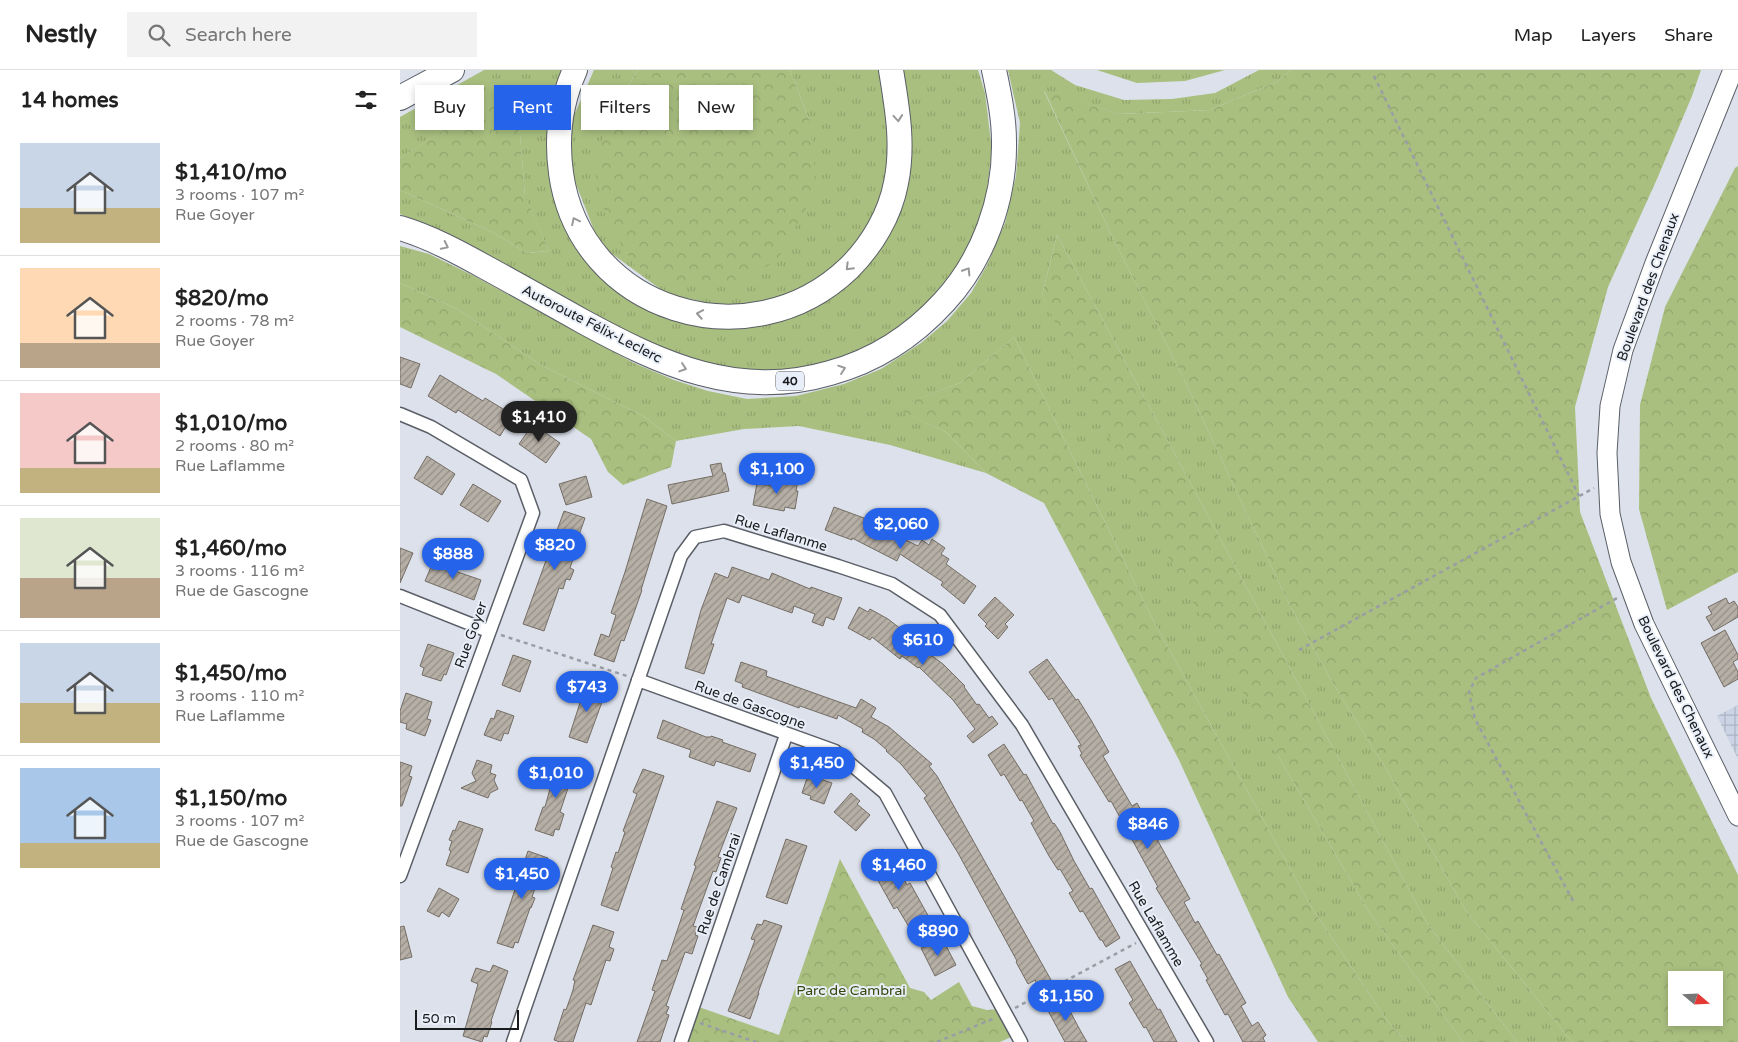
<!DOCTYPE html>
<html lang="en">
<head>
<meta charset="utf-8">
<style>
  body { margin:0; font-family:"Varela Round",sans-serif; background:#f2f2f2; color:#222; height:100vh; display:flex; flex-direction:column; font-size:19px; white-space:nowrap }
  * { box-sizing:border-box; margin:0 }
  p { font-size:16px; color:#767676 }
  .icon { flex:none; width:28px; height:28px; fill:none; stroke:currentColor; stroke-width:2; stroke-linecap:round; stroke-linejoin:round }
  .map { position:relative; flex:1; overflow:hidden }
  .drawer { display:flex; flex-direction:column; background:#fff; width:400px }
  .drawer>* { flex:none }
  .guide { position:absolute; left:15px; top:15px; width:475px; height:45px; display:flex; gap:10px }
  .needle { width:32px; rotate:109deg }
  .fabs { position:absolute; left:1268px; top:901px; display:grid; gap:10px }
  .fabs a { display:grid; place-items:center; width:55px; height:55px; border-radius:0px; background:#fff; box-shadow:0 2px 8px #0003; font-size:25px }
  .scale { position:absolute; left:15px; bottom:12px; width:104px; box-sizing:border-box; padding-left:5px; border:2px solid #191b1e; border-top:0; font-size:14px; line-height:18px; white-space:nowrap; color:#191b1e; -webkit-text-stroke:4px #e9eff9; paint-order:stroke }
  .price { position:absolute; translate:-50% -42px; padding:0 11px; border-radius:18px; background:#2563eb; color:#fff; font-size:16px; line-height:32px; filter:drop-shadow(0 1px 2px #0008) }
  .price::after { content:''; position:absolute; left:50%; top:30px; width:15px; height:11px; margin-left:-8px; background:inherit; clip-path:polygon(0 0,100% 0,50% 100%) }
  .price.on { background:#222; color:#fff }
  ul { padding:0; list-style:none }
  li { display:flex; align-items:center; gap:15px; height:125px; padding:0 20px }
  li+li { border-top:1px solid #e0e0e0 }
  li span { display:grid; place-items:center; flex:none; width:140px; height:100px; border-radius:0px; color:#555 }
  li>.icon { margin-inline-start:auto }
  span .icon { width:60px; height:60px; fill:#fffc; stroke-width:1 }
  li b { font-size:21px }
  h2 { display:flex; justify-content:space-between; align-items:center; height:60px; padding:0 20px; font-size:21px }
  .chip { padding:0 18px; border-radius:0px; background:#fff; box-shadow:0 2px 8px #0003; font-size:18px; line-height:45px }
  .chip.on { background:#2563eb; color:#fff }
  header { display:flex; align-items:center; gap:30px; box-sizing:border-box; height:70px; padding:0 25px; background:#fff; border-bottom:1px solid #e0e0e0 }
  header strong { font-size:24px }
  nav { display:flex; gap:28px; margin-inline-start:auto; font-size:18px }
  .search { width:350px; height:45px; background:#f2f2f2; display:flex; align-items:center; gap:12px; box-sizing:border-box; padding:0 18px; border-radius:0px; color:#767676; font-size:19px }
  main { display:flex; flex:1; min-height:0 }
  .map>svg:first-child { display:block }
  .industrial { fill:url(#industrial-grid) }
  .grass { fill:url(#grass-tufts) }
  .forest { fill:url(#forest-crowns); fill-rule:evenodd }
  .building { fill:url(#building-hatch); stroke:#746d65 }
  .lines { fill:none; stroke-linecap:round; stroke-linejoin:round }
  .minor-casing { stroke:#5a5f67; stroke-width:15 }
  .secondary-casing { stroke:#5a5f67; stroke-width:21 }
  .motorway-casing { stroke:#5a5f67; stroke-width:26 }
  .path { stroke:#999da4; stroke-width:2.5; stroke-dasharray:4 4; stroke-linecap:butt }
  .minor { stroke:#fff; stroke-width:12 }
  .secondary { stroke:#fff; stroke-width:19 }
  .motorway { stroke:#fff; stroke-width:24 }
  .oneway { stroke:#98989a }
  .labels { text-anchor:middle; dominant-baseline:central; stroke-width:4; stroke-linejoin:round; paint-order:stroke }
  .shield { fill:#e9eff9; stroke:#575b60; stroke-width:1 }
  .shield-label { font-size:12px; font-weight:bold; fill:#191b1e }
  .street-label { font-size:14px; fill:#191b1e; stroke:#e9eff9 }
  .park-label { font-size:14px; fill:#37470b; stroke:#e9eff9 }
</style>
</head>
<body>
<header>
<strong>Nestly</strong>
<div class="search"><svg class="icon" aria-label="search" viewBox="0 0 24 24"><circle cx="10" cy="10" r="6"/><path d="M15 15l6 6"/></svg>Search here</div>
<nav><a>Map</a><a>Layers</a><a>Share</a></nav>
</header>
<main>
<section class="drawer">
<h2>14 homes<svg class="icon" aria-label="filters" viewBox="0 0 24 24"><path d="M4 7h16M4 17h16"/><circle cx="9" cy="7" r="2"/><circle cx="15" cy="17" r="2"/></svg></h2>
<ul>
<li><span style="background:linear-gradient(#c9d6e8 65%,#c2b280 0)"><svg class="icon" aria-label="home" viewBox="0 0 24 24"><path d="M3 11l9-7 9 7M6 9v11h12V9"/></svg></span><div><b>$1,410/mo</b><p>3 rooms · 107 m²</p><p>Rue Goyer</p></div></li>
<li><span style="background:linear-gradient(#ffd9b3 75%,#b9a48a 0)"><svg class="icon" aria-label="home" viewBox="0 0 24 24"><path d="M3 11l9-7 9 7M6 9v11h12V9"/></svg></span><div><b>$820/mo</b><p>2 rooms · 78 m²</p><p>Rue Goyer</p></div></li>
<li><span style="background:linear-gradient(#f6c9c9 75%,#c2b280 0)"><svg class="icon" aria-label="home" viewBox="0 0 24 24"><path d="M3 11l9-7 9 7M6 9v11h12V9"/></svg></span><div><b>$1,010/mo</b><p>2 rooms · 80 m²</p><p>Rue Laflamme</p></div></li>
<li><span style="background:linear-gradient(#dfe7d0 60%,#b9a48a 0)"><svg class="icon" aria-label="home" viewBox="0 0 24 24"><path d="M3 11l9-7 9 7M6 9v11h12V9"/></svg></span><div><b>$1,460/mo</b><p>3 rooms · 116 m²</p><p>Rue de Gascogne</p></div></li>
<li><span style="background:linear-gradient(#c9d6e8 60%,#c2b280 0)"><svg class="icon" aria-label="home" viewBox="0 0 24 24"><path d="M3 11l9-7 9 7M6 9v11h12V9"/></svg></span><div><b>$1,450/mo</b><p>3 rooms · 110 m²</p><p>Rue Laflamme</p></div></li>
<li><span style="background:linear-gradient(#a9c7e8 75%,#c2b280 0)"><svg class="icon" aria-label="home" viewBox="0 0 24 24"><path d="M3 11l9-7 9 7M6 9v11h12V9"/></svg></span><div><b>$1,150/mo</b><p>3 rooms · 107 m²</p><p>Rue de Gascogne</p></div></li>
</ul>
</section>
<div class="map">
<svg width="1338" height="972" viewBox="0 0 1338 972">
  <defs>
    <pattern id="industrial-grid" width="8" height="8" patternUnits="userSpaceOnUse" patternTransform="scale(1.25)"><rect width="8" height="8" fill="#cad4e4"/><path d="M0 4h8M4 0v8" fill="none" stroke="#adb5c3"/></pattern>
    <pattern id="grass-tufts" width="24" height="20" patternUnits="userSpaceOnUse" patternTransform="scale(1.25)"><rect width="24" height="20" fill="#a9bf7f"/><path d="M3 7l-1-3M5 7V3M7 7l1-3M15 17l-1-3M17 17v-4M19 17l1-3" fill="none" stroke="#91a46d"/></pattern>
    <pattern id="forest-crowns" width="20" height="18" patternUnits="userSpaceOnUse" patternTransform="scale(1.25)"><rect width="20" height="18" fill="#a9bf7f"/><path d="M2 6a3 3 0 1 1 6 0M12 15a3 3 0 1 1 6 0" fill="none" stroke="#91a46d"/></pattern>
    <pattern id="building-hatch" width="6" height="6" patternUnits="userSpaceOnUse" patternTransform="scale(1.25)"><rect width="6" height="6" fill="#b6afa6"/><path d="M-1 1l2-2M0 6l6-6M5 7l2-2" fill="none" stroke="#938e87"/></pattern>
  </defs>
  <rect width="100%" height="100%" fill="#dce1eb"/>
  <path class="industrial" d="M1338 635V689L1317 646Z"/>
  <g class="grass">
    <path d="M84 0H166L156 120 257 242 294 254 335 258 375 252 413 239 445 215 483 176 507 114 502 0H578L585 23 592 81 584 142 562 192 511 250 456 283 399 300 331 301 268 284 52 166 0 144V120L92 162 127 183 149 181 125 127 116 15 0 88V47Z"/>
    <path d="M194 0H238L209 45 410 52 390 0H479L483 10 491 80 481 139 445 191 404 217 368 234 333 238 267 224 200 175 170 99 172 50Z"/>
    <path d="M608 0H651L675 15 724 30 772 29 815 23 859 0H891L878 11 810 40 719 44 644 21 711 164 784 309 889 534 931 610 986 699 1066 841 1172 972H1117L1027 853 657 165 642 225 880 689 969 842 1063 972H1006L988 952 912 838 753 550 614 267 560 313 494 338 546 362 586 403 490 375 399 356 344 359 276 371 245 347 141 295 57 239 0 213V176L29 184 74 206 234 293 274 310 308 321 347 329 396 326 444 314 481 299 521 273 547 251 571 223 587 195 605 153 616 106 620 53Z"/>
    <path d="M697 0H825L785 11 737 13Z"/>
  </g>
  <g class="forest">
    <path d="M238 0H390L410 52 417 119 376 192 333 212 274 210 235 196 207 152 194 99 209 45Z"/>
    <path d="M891 0H1301L1292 26 1257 109 1208 217 1175 337 1180 442 1251 628 1338 805V972H1172L1066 841 986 699 931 610 889 534 784 309 711 164 644 20 719 44 810 40 878 11ZM1276 910H1314V948H1276Z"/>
    <path d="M116 14 125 126 149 181 127 183 92 162 0 120V88Z"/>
    <path d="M1338 96V502L1267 540 1239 439 1240 335 1265 237 1335 98Z"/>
    <path d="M657 165 1027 853 1117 972H1063L969 842 880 689 756 465 642 225Z"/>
    <path d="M0 213 57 239 141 295 245 347 276 371 271 397 223 415 208 402 191 369 96 304 0 257Z"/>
    <path d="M614 267 753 550 912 838 988 952 1006 972H918L888 927 779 690 644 433 586 403 546 362 493 338 560 313Z"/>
    <path d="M440 789 510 918 524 922 531 930 559 912 572 936 587 940 600 939 610 955 611 967 600 972H281L293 935 379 965Z"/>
  </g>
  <g class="building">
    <path d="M0 287 20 294 11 318 0 314Z"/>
    <path d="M40 305 83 331 85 328 113 345 100 366 58 340 56 343 28 326Z"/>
    <path d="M133 354 160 373 146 393 119 374Z"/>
    <path d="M27 386 55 404 42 425 14 408Z"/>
    <path d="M321 393 323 403H325L329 421 272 434 268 415 313 406 310 395Z"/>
    <path d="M186 406 192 427 166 435 159 414Z"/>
    <path d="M378 406 398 410 396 421H398L395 439 385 437 384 441 353 435 357 413 376 417Z"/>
    <path d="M73 414 101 431 88 452 60 435Z"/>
    <path d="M247 429 267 436 241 520H242L224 571 221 570 214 592 194 585 201 564 209 567 216 545 211 543 225 502Z"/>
    <path d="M434 437 464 448V450L518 476 522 470 529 475 532 469 545 478 541 484 549 489 546 494 576 516 564 534 541 515 543 512 500 484 497 491 452 468V470L425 460Z"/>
    <path d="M164 441 185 448 172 485 174 486 170 498 174 500 170 510 166 509 163 519 159 518 144 561 123 554Z"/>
    <path d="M0 478 13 483 0 513Z"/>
    <path d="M34 490 53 498 52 500 81 510 74 530 25 511Z"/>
    <path d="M332 497 369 510 372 503 410 519 411 517 442 528 434 550 426 547 423 556 412 552 415 544 394 536 392 543 342 525 339 533 327 528 311 574H314L304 604 285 598 301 540 315 503 328 508Z"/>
    <path d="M595 527 614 545 605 554 608 557 598 569 585 556 587 554 578 545Z"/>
    <path d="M1326 528 1329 534 1334 531 1338 537V547L1314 561 1306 547 1312 544 1308 537Z"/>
    <path d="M459 537 468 542 470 539 488 549 515 570 513 572 543 594 565 616 564 617 577 635 579 634 589 648 592 646 598 654 573 673 567 666 575 659 553 630 519 597 518 598 502 586 500 589 472 567 470 570 448 558Z"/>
    <path d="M1325 560 1338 585V589L1333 592 1338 602V609L1324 617 1301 573Z"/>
    <path d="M28 574 54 583 46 605 44 604 41 611 22 605 24 598 20 596Z"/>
    <path d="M113 585 131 591 120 622 102 615Z"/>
    <path d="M647 589 676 630 678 629 691 650 709 682 703 686 732 736 737 733 790 829 784 832 795 853 798 851 817 885 819 884 846 933 841 936 852 956 858 952 866 965 863 968 865 972H843L828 944 825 945 806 910 808 909 800 895 802 894 756 818 758 817 711 731 709 732 680 685 682 684 678 676 681 675 652 628 649 630 629 602Z"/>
    <path d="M341 592 367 601 366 606 456 638 461 629 476 638 471 647 489 657 532 694 529 696 537 706 651 910 638 917 635 910 628 914 616 892 617 891 558 783 524 728 527 726 501 694 486 681 487 680 474 669 462 662 463 659 438 645 437 649 400 636 399 638 342 617 343 614 335 611Z"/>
    <path d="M186 614 206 621 187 673 169 667Z"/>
    <path d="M6 623 32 632 27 649 31 650 25 666 6 659 7 654 0 652V641Z"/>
    <path d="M97 640 114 646 108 664 104 663 101 671 84 665 91 648 94 649Z"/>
    <path d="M263 650 306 667H311V666L323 670 322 672 356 684 350 702 316 691 314 696 289 687 291 680 257 668Z"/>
    <path d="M604 674 624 705 626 704 653 754 654 753 660 762 674 791 690 819 692 818 720 868 706 877 702 870H700L683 841 680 842 669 823 673 821 660 799 658 800 649 786 631 753 634 751 622 730 620 731 604 704 601 706 588 685Z"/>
    <path d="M77 690 92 695 90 703 96 705 94 710 98 719 90 723 88 728 61 718 76 711 72 703Z"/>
    <path d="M158 690 178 697 173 713 170 712 160 742 164 744 159 760 155 759 153 766 135 760 143 737H145Z"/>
    <path d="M0 692 12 696 9 706 12 707 2 736H0Z"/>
    <path d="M243 699 264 706 218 841 201 835 213 798 211 797 216 782 218 783 225 762 223 761 237 724 233 722Z"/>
    <path d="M408 705 432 713 424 734 410 729 411 726 402 723Z"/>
    <path d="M451 723 460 731 457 734 470 745 456 761 434 742Z"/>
    <path d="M317 731 337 738 318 787 321 788 316 802 313 801 293 856 297 857 295 865 298 866 292 884 285 882 266 936 269 937 266 944 269 945 260 972H237L255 921 252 920 262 890 267 891 284 840 281 839 296 796 294 795Z"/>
    <path d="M59 751 83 759 68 803 46 795 51 781 49 780 52 771 49 770 53 760 55 761Z"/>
    <path d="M386 769 407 776 387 834 366 827Z"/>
    <path d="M483 779 502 809 503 808 507 815 510 813 531 851 512 862 497 837 494 839 466 789Z"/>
    <path d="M128 781 148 788 144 802 141 801 132 827 135 828 131 838H130L118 873 115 872 113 878 97 873Z"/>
    <path d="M39 818 59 829 49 847 42 842 39 847 27 841Z"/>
    <path d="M364 850 382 856 358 923H359L350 949 328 941 355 870 351 869 357 854 362 855Z"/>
    <path d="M193 855 214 862 209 877 214 879 210 891 206 890 191 935 186 933 173 972H160L154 970 164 939 166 940 173 920 175 910H173Z"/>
    <path d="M4 856 12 887 0 890V857Z"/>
    <path d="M542 868 556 895 535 906 521 878Z"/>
    <path d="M730 891 758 940 760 939 777 972H754L746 957 744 958 729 933 733 930 715 899Z"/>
    <path d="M93 895 108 901 91 951 92 952 87 967 84 966 82 972 63 966 78 914 71 911 76 898 90 902Z"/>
    <path d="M663 928 680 960 687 972H665L646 937Z"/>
  </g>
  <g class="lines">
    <g class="minor-casing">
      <g id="minor">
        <path d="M0 344 31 357 121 410 133 443 0 806"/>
        <path d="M0 526 88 561"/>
        <path d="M238 610 435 681 485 723 621 972"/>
        <path d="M113 972 281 486 295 467 324 461 438 496 492 514 540 545 622 655 807 972"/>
        <path d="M281 972 386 665"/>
      </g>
    </g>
    <g class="secondary-casing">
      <path id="secondary" d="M1333 0 1255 193 1223 280 1210 336 1207 383 1210 444 1221 492 1244 554 1338 746"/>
    </g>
    <g class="motorway-casing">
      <g id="motorway">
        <path d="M175 0C160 33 156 67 161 103 180 242 350 293 449 198 472 175 490 145 496 113 504 75 497 37 491 0"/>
        <path d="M0 28 52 0"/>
        <path d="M0 158C30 167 58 182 85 197 118 215 150 233 182 251 261 294 338 330 430 303 474 291 513 266 544 232 583 190 605 129 604 72 604 47 599 24 594 0"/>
      </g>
    </g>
    <g class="path">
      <path d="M974 6 1179 426"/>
      <path d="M101 565 227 606"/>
      <path d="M899 580 1194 418"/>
      <path d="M1173 831 1075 649 1069 622 1076 608 1217 528"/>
      <path d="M615 938 736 873"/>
      <path d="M300 953 356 972"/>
      <path d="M537 972 595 948"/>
    </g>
    <use href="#minor" class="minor"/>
    <use href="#secondary" class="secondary"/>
    <use href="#motorway" class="motorway"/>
  </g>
  <defs><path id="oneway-chevron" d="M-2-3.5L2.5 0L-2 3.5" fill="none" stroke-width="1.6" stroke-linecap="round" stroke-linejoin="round" transform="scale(1.25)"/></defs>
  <g class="oneway">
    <use href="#oneway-chevron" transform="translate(498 48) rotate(85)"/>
    <use href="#oneway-chevron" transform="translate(175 151) rotate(-116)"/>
    <use href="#oneway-chevron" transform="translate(45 176) rotate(26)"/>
    <use href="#oneway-chevron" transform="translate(449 197) rotate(135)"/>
    <use href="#oneway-chevron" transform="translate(567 201) rotate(-58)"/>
    <use href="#oneway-chevron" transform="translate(300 244) rotate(-170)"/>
    <use href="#oneway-chevron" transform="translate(283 298) rotate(19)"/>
    <use href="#oneway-chevron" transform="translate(442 299) rotate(-19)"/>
  </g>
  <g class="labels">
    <rect class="shield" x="376" y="301.5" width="28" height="19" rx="4"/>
    <g class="shield-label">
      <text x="390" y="311">40</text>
    </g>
    <g class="street-label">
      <text transform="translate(1248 217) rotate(-70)">Boulevard des Chenaux</text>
      <text transform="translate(192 254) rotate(27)">Autoroute Félix-Leclerc</text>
      <text transform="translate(381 463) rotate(17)">Rue Laflamme</text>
      <text transform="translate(71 565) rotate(-70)">Rue Goyer</text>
      <text transform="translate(1276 617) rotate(64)">Boulevard des Chenaux</text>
      <text transform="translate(350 635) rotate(20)">Rue de Gascogne</text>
      <text transform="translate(319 814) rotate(-71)">Rue de Cambrai</text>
      <text transform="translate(756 854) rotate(60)">Rue Laflamme</text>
    </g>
    <g class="park-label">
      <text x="451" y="920">Parc de Cambrai</text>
    </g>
  </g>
</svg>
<div class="fabs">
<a><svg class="needle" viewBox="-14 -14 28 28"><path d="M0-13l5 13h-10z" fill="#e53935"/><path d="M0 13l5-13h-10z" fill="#767676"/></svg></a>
</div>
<div class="scale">50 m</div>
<b class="price on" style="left:139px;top:373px">$1,410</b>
<b class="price" style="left:377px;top:425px">$1,100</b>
<b class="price" style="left:501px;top:480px">$2,060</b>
<b class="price" style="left:155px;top:501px">$820</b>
<b class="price" style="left:53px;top:510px">$888</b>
<b class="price" style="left:523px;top:596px">$610</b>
<b class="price" style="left:187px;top:643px">$743</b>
<b class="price" style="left:417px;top:719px">$1,450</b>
<b class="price" style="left:156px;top:729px">$1,010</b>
<b class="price" style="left:748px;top:780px">$846</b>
<b class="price" style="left:499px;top:821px">$1,460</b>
<b class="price" style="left:122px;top:830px">$1,450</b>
<b class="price" style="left:538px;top:887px">$890</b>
<b class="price" style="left:666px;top:952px">$1,150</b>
<div class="guide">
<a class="chip">Buy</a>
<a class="chip on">Rent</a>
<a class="chip">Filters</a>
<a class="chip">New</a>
</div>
</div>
</main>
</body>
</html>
